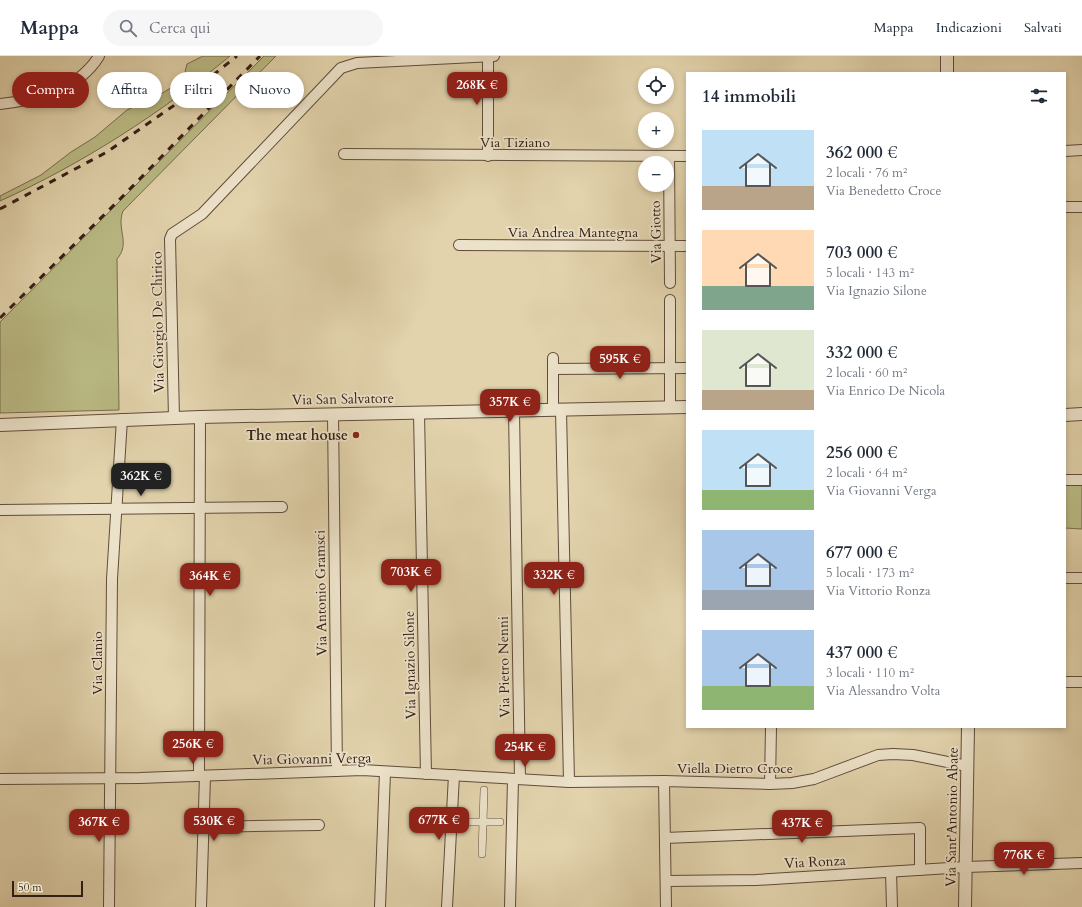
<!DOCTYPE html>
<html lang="it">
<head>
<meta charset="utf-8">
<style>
  body { margin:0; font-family:Cardo,serif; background:#f6f6f7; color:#1f2937; height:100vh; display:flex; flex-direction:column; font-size:15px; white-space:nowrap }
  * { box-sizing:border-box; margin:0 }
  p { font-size:13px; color:#747a83 }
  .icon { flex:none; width:22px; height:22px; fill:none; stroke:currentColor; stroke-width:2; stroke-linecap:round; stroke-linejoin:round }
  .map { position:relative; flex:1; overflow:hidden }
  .details { position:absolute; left:686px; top:16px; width:380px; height:656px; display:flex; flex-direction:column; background:#fff; border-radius:0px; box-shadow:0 2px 6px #0003 }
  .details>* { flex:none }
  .top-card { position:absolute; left:12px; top:16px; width:380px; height:36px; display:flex; gap:8px }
  .controls { position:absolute; left:638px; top:12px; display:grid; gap:8px }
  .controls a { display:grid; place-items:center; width:36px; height:36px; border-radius:50%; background:#fff; box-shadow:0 2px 6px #0003; font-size:20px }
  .scale { position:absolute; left:12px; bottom:10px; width:71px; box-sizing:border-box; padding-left:4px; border:2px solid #341f16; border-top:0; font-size:11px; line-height:14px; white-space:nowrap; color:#341f16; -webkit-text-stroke:3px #ece2c9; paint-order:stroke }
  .price { position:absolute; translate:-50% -34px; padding:0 9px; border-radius:8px; background:#8f2418; color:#fff; font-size:13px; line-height:26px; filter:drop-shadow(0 1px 2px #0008) }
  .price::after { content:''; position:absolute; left:50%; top:24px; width:12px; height:9px; margin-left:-6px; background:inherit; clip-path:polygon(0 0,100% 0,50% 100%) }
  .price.active { background:#222; color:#fff }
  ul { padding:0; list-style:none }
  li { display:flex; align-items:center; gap:12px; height:100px; padding:0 16px }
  li span { display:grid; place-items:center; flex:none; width:112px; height:80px; border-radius:0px; color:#555 }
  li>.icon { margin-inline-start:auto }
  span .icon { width:48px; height:48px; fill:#fffc; stroke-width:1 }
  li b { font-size:17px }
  h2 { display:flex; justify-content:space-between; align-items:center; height:48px; padding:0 16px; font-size:17px }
  .tag { padding:0 14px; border-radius:18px; background:#fff; box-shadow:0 2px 6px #0003; font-size:14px; line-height:36px }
  .tag.active { background:#8f2418; color:#fff }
  header { display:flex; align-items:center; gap:24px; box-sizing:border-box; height:56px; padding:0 20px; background:#fff; border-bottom:1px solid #e0e1e3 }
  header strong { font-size:19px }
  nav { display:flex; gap:22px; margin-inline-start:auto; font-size:14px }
  .search { width:280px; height:36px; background:#f6f6f7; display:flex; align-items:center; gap:10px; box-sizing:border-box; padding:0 14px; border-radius:22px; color:#747a83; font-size:15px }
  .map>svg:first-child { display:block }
  .green { fill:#baba84; stroke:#776c4d }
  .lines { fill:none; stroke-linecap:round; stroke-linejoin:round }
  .pedestrian-casing { stroke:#604c3c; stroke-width:8 }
  .minor-casing { stroke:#604c3c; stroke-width:12 }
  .tertiary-casing { stroke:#604c3c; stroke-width:14 }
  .pedestrian { stroke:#ece2c9; stroke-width:7 }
  .minor { stroke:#ece2c9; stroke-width:10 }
  .tertiary { stroke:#ece2c9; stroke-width:12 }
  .rail { stroke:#341f16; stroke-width:3; stroke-dasharray:7 7; stroke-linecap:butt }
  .poi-dot { fill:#8f2418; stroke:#ece2c9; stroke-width:1.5 }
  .labels { text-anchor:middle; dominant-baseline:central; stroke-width:3.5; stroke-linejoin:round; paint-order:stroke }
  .street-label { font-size:14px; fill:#341f16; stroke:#ece2c9 }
  .poi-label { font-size:14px; font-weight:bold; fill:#341f16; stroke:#ece2c9; text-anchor:end }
</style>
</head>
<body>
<header>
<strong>Mappa</strong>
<div class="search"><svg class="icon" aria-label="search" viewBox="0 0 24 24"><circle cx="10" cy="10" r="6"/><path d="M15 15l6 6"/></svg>Cerca qui</div>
<nav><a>Mappa</a><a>Indicazioni</a><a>Salvati</a></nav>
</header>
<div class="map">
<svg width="1082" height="851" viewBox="0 0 1082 851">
  <rect width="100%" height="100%" fill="#e2d3ac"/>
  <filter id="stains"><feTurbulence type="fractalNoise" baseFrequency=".005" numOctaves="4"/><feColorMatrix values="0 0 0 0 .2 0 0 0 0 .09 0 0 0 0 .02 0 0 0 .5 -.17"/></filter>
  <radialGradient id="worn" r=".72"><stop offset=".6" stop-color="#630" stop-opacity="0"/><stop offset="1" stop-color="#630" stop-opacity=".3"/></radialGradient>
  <g class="green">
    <path d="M203 0H230C161 57 82 108 0 145V140L41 119 71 96 95 81 127 54 161 38 177 28 184 20 187 8Z"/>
    <path d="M264 0H276L123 155C116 173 131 187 117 203L119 354 0 357V266Z"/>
    <path d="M1065 429H1082V473L1065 472Z"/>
  </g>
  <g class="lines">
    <g class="pedestrian-casing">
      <g id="pedestrian">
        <path d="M464 766H500"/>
        <path d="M482 798 484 734"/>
      </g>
    </g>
    <g class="minor-casing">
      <g id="minor">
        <path d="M0 48C37 44 78 34 99 0"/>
        <path d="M1065 95 1082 94"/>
        <path d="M344 98 687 100"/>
        <path d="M488 100V1"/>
        <path d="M669 100 670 227"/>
        <path d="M1065 151H1082"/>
        <path d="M459 189 687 190"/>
        <path d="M553 302V354"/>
        <path d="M553 313 687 312"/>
        <path d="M670 351V244"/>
        <path d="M561 354 569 726"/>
        <path d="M514 355 520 723"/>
        <path d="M419 357 426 718"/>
        <path d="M333 358 337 715"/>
        <path d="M174 362 170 183 172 178 202 158 341 12 357 7 494 0"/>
        <path d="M1065 424H1082"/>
        <path d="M0 454 282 451"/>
        <path d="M1065 522H1082"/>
        <path d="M1065 626H1082"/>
        <path d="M199 720 200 361"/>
        <path d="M0 723 140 722 362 714 569 726 664 725 770 728 792 727 814 723 878 699 893 698 913 699 967 710"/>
        <path d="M664 725 666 851"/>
        <path d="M770 728 771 671"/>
        <path d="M203 771 319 769"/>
        <path d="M665 782 920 772V814"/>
        <path d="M891 816 892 851"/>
        <path d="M666 825 756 824 966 811 1082 807"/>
        <path d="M109 851 112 523 122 363"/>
        <path d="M201 851 205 720"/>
        <path d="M380 851 385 716"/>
        <path d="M447 851 454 719"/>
        <path d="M510 851 513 723"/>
      </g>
    </g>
    <g class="tertiary-casing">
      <g id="tertiary">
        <path d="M947 0V17"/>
        <path d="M1065 359 1082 358"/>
        <path d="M0 369 200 361 687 351"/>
        <path d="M965 851 968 671"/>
      </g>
    </g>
    <use href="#pedestrian" class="pedestrian"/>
    <use href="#minor" class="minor"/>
    <use href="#tertiary" class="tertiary"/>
    <g class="rail">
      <path d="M0 153 107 96 179 46 237 0"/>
      <path d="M0 262 117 146 260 0"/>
    </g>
  </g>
  <circle class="poi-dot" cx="356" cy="379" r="4"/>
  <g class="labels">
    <g class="street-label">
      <text x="515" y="86">Via Tiziano</text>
      <text x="573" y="176">Via Andrea Mantegna</text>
      <text transform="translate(656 176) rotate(-91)">Via Giotto</text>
      <text transform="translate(158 266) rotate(-91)">Via Giorgio De Chirico</text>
      <text transform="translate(343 343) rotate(-1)">Via San Salvatore</text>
      <text transform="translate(321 537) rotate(-91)">Via Antonio Gramsci</text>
      <text transform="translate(97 607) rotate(-90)">Via Clanio</text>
      <text transform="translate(410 609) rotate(-91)">Via Ignazio Silone</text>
      <text transform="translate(504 611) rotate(-91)">Via Pietro Nenni</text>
      <text transform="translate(312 703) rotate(-1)">Via Giovanni Verga</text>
      <text x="735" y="712">Viella Dietro Croce</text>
      <text transform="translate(952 761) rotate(-89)">Via Sant'Antonio Abate</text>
      <text transform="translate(815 806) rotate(-3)">Via Ronza</text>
    </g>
    <g class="poi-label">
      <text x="348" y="379">The meat house</text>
    </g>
  </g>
  <rect width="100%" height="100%" filter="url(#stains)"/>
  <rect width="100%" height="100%" fill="url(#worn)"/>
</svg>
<div class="controls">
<a><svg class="icon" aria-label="locate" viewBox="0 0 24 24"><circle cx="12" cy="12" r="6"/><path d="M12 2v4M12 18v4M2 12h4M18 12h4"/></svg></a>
<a>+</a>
<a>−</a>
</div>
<div class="scale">50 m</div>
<b class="price" style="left:477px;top:50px">268K €</b>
<b class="price" style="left:620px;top:324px">595K €</b>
<b class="price" style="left:510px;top:367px">357K €</b>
<b class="price active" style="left:141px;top:441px">362K €</b>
<b class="price" style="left:411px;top:537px">703K €</b>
<b class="price" style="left:554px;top:540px">332K €</b>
<b class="price" style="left:210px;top:541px">364K €</b>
<b class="price" style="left:193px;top:709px">256K €</b>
<b class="price" style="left:525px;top:712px">254K €</b>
<b class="price" style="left:439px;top:785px">677K €</b>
<b class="price" style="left:214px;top:786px">530K €</b>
<b class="price" style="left:99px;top:787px">367K €</b>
<b class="price" style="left:802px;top:788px">437K €</b>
<b class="price" style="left:1024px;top:820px">776K €</b>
<div class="top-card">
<a class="tag active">Compra</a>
<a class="tag">Affitta</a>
<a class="tag">Filtri</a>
<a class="tag">Nuovo</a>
</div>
<section class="details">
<h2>14 immobili<svg class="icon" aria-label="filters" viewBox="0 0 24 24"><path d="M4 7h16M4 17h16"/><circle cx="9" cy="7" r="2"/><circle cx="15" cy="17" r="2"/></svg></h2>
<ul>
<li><span style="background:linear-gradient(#bfe0f5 70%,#b9a48a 0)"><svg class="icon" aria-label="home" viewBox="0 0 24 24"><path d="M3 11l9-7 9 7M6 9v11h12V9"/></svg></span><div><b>362 000 €</b><p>2 locali · 76 m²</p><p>Via Benedetto Croce</p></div></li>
<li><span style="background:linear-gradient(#ffd9b3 70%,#7fa58c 0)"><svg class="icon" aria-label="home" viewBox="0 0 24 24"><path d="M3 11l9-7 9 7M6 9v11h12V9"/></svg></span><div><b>703 000 €</b><p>5 locali · 143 m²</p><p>Via Ignazio Silone</p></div></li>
<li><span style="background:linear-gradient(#dfe7d0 75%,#b9a48a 0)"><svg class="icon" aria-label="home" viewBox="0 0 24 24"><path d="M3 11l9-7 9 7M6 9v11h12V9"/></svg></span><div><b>332 000 €</b><p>2 locali · 60 m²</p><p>Via Enrico De Nicola</p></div></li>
<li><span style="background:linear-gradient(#bfe0f5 75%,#8fb573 0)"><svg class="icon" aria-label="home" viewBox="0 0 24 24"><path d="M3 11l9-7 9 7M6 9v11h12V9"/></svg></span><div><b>256 000 €</b><p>2 locali · 64 m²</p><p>Via Giovanni Verga</p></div></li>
<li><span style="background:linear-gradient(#a9c7e8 75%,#9aa5b1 0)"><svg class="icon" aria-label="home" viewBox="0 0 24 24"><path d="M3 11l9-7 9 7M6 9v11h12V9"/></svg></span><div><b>677 000 €</b><p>5 locali · 173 m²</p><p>Via Vittorio Ronza</p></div></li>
<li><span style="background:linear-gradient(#a9c7e8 70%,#8fb573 0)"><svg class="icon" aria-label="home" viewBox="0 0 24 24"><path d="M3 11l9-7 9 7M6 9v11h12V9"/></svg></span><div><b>437 000 €</b><p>3 locali · 110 m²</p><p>Via Alessandro Volta</p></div></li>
</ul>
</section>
</div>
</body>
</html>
